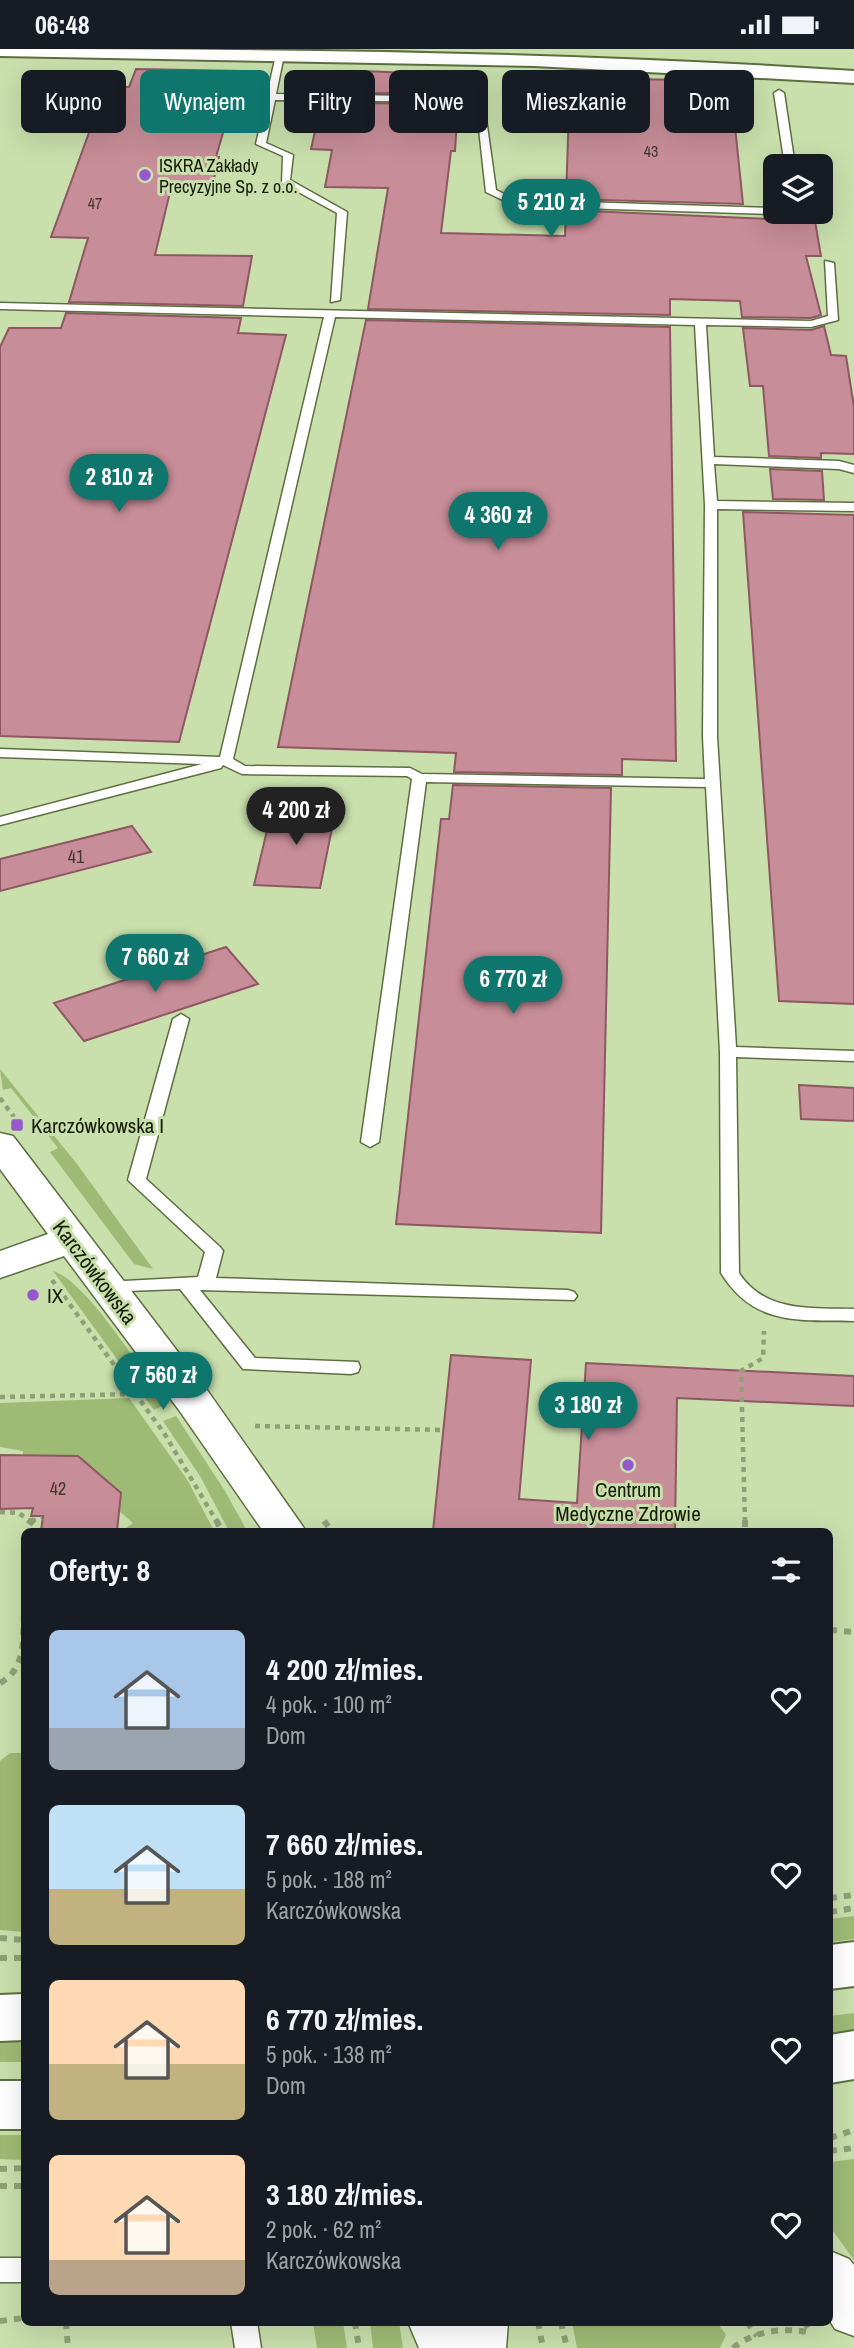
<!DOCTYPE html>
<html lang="pl">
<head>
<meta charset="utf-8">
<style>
  body { margin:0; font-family:"Archivo Narrow",sans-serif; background:#20242c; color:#f1f3f6; height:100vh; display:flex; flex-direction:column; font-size:26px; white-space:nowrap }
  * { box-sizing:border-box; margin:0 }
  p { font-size:23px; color:#9ea1a6 }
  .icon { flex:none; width:38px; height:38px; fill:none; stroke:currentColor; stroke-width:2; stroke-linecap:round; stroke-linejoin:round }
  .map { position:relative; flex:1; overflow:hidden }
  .side { position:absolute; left:21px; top:1479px; width:812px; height:798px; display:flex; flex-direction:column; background:#171b24; border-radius:10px; box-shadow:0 7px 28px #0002 }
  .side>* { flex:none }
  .banner { position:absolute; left:21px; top:21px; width:812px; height:63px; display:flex; gap:14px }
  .tools { position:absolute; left:763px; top:105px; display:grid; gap:14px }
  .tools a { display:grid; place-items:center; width:70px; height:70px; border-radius:10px; background:#171b24; box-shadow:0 7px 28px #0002; font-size:35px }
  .price { position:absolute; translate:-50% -60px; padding:0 16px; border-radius:24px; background:#0f766e; color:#fff; font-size:23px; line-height:46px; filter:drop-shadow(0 2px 4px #0008) }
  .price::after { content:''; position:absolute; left:50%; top:42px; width:21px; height:16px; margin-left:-10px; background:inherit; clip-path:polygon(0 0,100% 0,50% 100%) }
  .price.active { background:#222; color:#fff }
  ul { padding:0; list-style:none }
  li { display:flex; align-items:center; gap:21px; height:175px; padding:0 28px }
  li span { display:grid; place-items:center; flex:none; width:196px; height:140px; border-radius:10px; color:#555 }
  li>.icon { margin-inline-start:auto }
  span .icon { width:84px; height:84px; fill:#fffc; stroke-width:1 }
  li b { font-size:30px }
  h2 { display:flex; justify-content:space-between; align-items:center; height:84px; padding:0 28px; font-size:30px }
  .chip { padding:0 24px; border-radius:10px; background:#171b24; box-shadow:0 7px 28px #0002; font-size:24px; line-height:63px }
  .chip.active { background:#0f766e; color:#fff }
  .status { display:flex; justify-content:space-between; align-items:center; height:49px; padding:0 35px; background:#171b24; direction:ltr }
  .status svg { height:19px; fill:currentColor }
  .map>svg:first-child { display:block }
  .green { fill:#9ebb75 }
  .building { fill:#c78d98; stroke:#8d5862; stroke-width:2 }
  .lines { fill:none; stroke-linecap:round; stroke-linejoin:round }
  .service-casing { stroke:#5d6f41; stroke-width:3 }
  .minor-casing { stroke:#5d6f41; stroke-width:3 }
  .tertiary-casing { stroke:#5d6f41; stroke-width:4 }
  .path-far1 { stroke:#8fa077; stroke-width:4.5; stroke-dasharray:5 5; stroke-linecap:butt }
  .path { stroke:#8fa077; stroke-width:6; stroke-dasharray:7 7; stroke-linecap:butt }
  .service { fill:#fff; fill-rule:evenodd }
  .minor { fill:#fff; fill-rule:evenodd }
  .tertiary { fill:#fff; fill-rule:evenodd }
  .poi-dot { fill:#9757cd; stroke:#c9dfac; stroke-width:2.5 }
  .labels { text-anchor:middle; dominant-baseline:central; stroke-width:6; stroke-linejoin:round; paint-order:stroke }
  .far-number-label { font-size:16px; fill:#42392e }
  .far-poi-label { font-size:18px; fill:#161d0a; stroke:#c9dfac; text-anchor:start }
  .number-label { font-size:18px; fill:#42392e }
  .poi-label { font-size:21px; fill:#161d0a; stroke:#c9dfac; text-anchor:start }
  .street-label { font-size:21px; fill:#161d0a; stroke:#c9dfac }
</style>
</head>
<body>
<div class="status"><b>06:48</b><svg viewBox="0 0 49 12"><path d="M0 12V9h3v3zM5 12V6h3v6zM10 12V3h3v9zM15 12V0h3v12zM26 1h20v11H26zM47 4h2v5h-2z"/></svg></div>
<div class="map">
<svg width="854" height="2299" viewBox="0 0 854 2299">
  <rect width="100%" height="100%" fill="#c9dfac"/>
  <g class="green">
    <path d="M0 1020 77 1115 153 1220 134 1215 50 1103 58 1099 11 1039 3 1041Z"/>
    <path d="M53 1222C86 1231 143 1324 166 1355L154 1361Z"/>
    <path d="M129 1349 188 1432 214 1482H122L133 1474 119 1462 121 1444 109 1434 89 1433 78 1407 23 1406V1402L0 1398V1354Z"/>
    <path d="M176 1367 225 1442 247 1482H229L200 1427 163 1372Z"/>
    <path d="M10 1704H24V1883L0 1881V1712Z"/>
    <path d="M854 1867V1890L830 1893V1870Z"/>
    <path d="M854 1964V1982L830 1985V1967Z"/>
    <path d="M24 1992V2013H0V1993Z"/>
    <path d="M0 2086H24V2111L0 2110Z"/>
    <path d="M854 2110V2211L830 2178V2113Z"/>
    <path d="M313 2273H343L347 2299H317Z"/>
    <path d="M370 2273H399L403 2299H373Z"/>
    <path d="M572 2273H717L726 2286 720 2299H577Z"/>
  </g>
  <g class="building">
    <path d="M136 20 241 22 216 108H219L211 143H170L155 206 252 207 243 257 69 253 88 189 51 188 106 37 129 38Z"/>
    <path d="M363 22 460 26 459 45 359 44Z"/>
    <path d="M570 29 684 31V35L713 42 715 58H733L743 155 566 150Z"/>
    <path d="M357 54 458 55 455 102H451L441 184 565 187 566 161 815 172 821 207H806L821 266 811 269 742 268 740 252 670 250V266L368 260 388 139 325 138 332 101 311 100 318 69H354Z"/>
    <path d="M66 264 241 269 238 284 286 286 179 693 0 687V298L9 279H61Z"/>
    <path d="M366 271 670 278 676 712 622 710V726L454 723 456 704 278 698Z"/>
    <path d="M824 277 831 306 846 307 854 358V405L821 404V409L769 407 763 337H750L743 279 811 281Z"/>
    <path d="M770 420 822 422 824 451 773 450Z"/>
    <path d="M743 463 854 466V955L779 952Z"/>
    <path d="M453 736 611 739 601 1184 396 1175 441 770H449Z"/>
    <path d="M273 756 336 759 320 839 254 836Z"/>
    <path d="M132 777 151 803 0 842V810Z"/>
    <path d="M226 898 258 935 84 992 54 954Z"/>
    <path d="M799 1036 854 1039V1072L801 1070Z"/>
    <path d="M451 1306 531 1311 519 1450 577 1454 586 1314 854 1327V1357L677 1349 675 1482H433Z"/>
    <path d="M0 1406 78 1407 121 1444 117 1482H41L43 1467H31L33 1459 0 1460Z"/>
  </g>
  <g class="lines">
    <g class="service-casing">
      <g id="service">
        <path d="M280 3 284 6 276 45 483 48 496 141 517 151 775 159V163H779L775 165 515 157 486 143 476 53 275 51 266 94 293 106 290 131 347 163 340 251 331 253 337 164 282 134 283 107 256 95 276 6Z"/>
        <path d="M779 41 784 44 795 117H785L774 44Z"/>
        <path d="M825 212 834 214 838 271 811 278 706 276 714 408 839 412 854 416V424L839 420 714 415 717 452 854 454V462L717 460V687L736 998 854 1002V1012L736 1008 739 1224C765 1264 812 1259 854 1260V1272C798 1271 754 1277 721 1224L720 1003 706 738 426 733 379 1093 370 1098 361 1093 412 730 407 727 242 725 223 716 221 719 0 776V768L202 715 0 708V700L220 708 324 268 0 260V254L811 272 828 267ZM335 268 695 276 705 456 703 687 705 730 422 725 410 719 245 717 233 710Z"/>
        <path d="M181 965 189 970 146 1130 220 1198 223 1202 216 1229 568 1241 574 1243 577 1247 574 1251 200 1241 255 1309 358 1313 360 1318 358 1323 351 1325 243 1320 180 1240 100 1243 97 1239 100 1235 106 1233 198 1228 205 1203 128 1131 173 970Z"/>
        <rect x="0" y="2209" width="24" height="24"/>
        <path d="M231 2273H257L261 2299H235Z"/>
      </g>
    </g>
    <g class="minor-casing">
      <g id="minor">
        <path d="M0 1084 13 1087 207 1341 306 1482H263L179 1361 64 1207 0 1229V1202L48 1185 0 1120Z"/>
        <path d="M830 2202 849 2210 854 2216V2287L835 2280 830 2272Z"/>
        <path d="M408 2273H508L506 2299H419Z"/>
      </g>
    </g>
    <g class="tertiary-casing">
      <g id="tertiary">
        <path d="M0 0C285 0 569 3 854 22V34L534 17 0 7Z"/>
        <path d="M854 1893V1937L830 1940V1896Z"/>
        <path d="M24 1945V1991L0 1992V1946Z"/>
        <path d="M854 1982V2030L830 2034V1986Z"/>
        <rect x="0" y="2032" width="24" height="48"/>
      </g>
    </g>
    <g class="path-far1">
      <path d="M0 1049 14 1068"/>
      <path d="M52 1231 164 1384 217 1473"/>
      <path d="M0 1348 136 1345"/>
      <path d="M255 1377 443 1381"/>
      <path d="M0 1463 19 1464 31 1473"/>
      <path d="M31 1472 42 1469"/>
      <path d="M745 1473 741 1322 763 1309 764 1282"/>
    </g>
    <g class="path">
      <path d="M28 1471 36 1477 35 1482"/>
      <path d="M216 1471 222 1482"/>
      <path d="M745 1471V1482"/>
      <path d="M31 1472 34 1471"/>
      <path d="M324 1472 332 1482"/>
      <path d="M830 1581 854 1583"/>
      <path d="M0 1634C26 1620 23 1590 24 1564"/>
      <path d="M830 1849 854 1846"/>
      <path d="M830 1863 854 1859"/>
      <path d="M0 1889 24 1891"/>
      <path d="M0 1909H24"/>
      <path d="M830 2089 854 2081"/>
      <path d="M830 2102 854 2099"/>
      <path d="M0 2120 24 2119"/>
      <path d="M0 2137H24"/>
      <path d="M0 2272 24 2269"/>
      <path d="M66 2273 68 2299"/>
      <path d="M355 2273 359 2299"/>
      <path d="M538 2273 543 2299"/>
      <path d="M561 2273 567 2299"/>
      <path d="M747 2273 757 2287"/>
      <path d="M804 2273 812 2284"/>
      <path d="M733 2299C755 2281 785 2278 812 2284"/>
    </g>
    <use href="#service" class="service"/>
    <use href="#minor" class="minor"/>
    <use href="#tertiary" class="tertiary"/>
  </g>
  <g class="poi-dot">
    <circle cx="145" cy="126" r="7"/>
    <rect x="10" y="1069" width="14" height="14" rx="3.5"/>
    <circle cx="33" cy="1246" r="7"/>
    <circle cx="628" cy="1416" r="7"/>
  </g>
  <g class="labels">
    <g class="far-number-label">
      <text x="651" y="102">43</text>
      <text x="95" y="154">47</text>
    </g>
    <g class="far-poi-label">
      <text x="159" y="116">ISKRA Zakłady<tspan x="159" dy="21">Precyzyjne Sp. z o.o.</tspan></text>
    </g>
    <g class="number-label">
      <text x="76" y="807">41</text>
      <text x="58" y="1439">42</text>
    </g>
    <g class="poi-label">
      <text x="31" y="1076">Karczówkowska I</text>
      <text x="47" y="1246">IX</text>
      <text x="628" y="1440" text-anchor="middle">Centrum<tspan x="628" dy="24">Medyczne Zdrowie</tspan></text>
    </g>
    <g class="street-label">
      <text transform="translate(95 1223) rotate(53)">Karczówkowska</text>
    </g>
  </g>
</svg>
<div class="tools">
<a><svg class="icon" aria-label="layers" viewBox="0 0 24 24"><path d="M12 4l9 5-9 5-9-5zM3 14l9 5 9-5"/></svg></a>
</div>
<b class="price" style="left:551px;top:190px">5 210 zł</b>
<b class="price" style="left:119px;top:465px">2 810 zł</b>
<b class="price" style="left:498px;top:503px">4 360 zł</b>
<b class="price active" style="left:296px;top:798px">4 200 zł</b>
<b class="price" style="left:155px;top:945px">7 660 zł</b>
<b class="price" style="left:513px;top:967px">6 770 zł</b>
<b class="price" style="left:163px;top:1363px">7 560 zł</b>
<b class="price" style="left:588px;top:1393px">3 180 zł</b>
<div class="banner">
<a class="chip">Kupno</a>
<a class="chip active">Wynajem</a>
<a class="chip">Filtry</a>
<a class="chip">Nowe</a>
<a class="chip">Mieszkanie</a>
<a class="chip">Dom</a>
</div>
<section class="side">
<h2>Oferty: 8<svg class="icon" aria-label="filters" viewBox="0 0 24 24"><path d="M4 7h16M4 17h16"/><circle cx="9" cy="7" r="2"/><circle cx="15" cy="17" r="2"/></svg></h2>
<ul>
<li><span style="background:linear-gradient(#a9c7e8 70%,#9aa5b1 0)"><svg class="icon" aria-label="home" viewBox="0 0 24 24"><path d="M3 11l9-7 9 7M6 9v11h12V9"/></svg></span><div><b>4 200 zł/mies.</b><p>4 pok. · 100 m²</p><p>Dom</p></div><svg class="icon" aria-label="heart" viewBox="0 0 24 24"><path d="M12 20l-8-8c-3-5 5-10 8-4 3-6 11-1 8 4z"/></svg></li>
<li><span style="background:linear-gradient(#bfe0f5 60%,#c2b280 0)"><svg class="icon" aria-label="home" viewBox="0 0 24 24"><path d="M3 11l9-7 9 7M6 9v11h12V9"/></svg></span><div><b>7 660 zł/mies.</b><p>5 pok. · 188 m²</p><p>Karczówkowska</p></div><svg class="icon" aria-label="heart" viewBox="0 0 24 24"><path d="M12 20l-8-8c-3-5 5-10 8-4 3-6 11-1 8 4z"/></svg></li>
<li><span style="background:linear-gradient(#ffd9b3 60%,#c2b280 0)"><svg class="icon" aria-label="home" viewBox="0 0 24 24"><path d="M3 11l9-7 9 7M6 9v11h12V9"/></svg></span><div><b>6 770 zł/mies.</b><p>5 pok. · 138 m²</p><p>Dom</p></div><svg class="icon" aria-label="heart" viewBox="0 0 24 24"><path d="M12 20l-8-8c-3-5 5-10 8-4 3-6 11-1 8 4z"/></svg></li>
<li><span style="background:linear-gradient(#ffd9b3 75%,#b9a48a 0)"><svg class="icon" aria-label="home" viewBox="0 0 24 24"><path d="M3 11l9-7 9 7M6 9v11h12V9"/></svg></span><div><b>3 180 zł/mies.</b><p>2 pok. · 62 m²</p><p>Karczówkowska</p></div><svg class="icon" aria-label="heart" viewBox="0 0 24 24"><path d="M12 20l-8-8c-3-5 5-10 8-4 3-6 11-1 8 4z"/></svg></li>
</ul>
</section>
</div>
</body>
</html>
